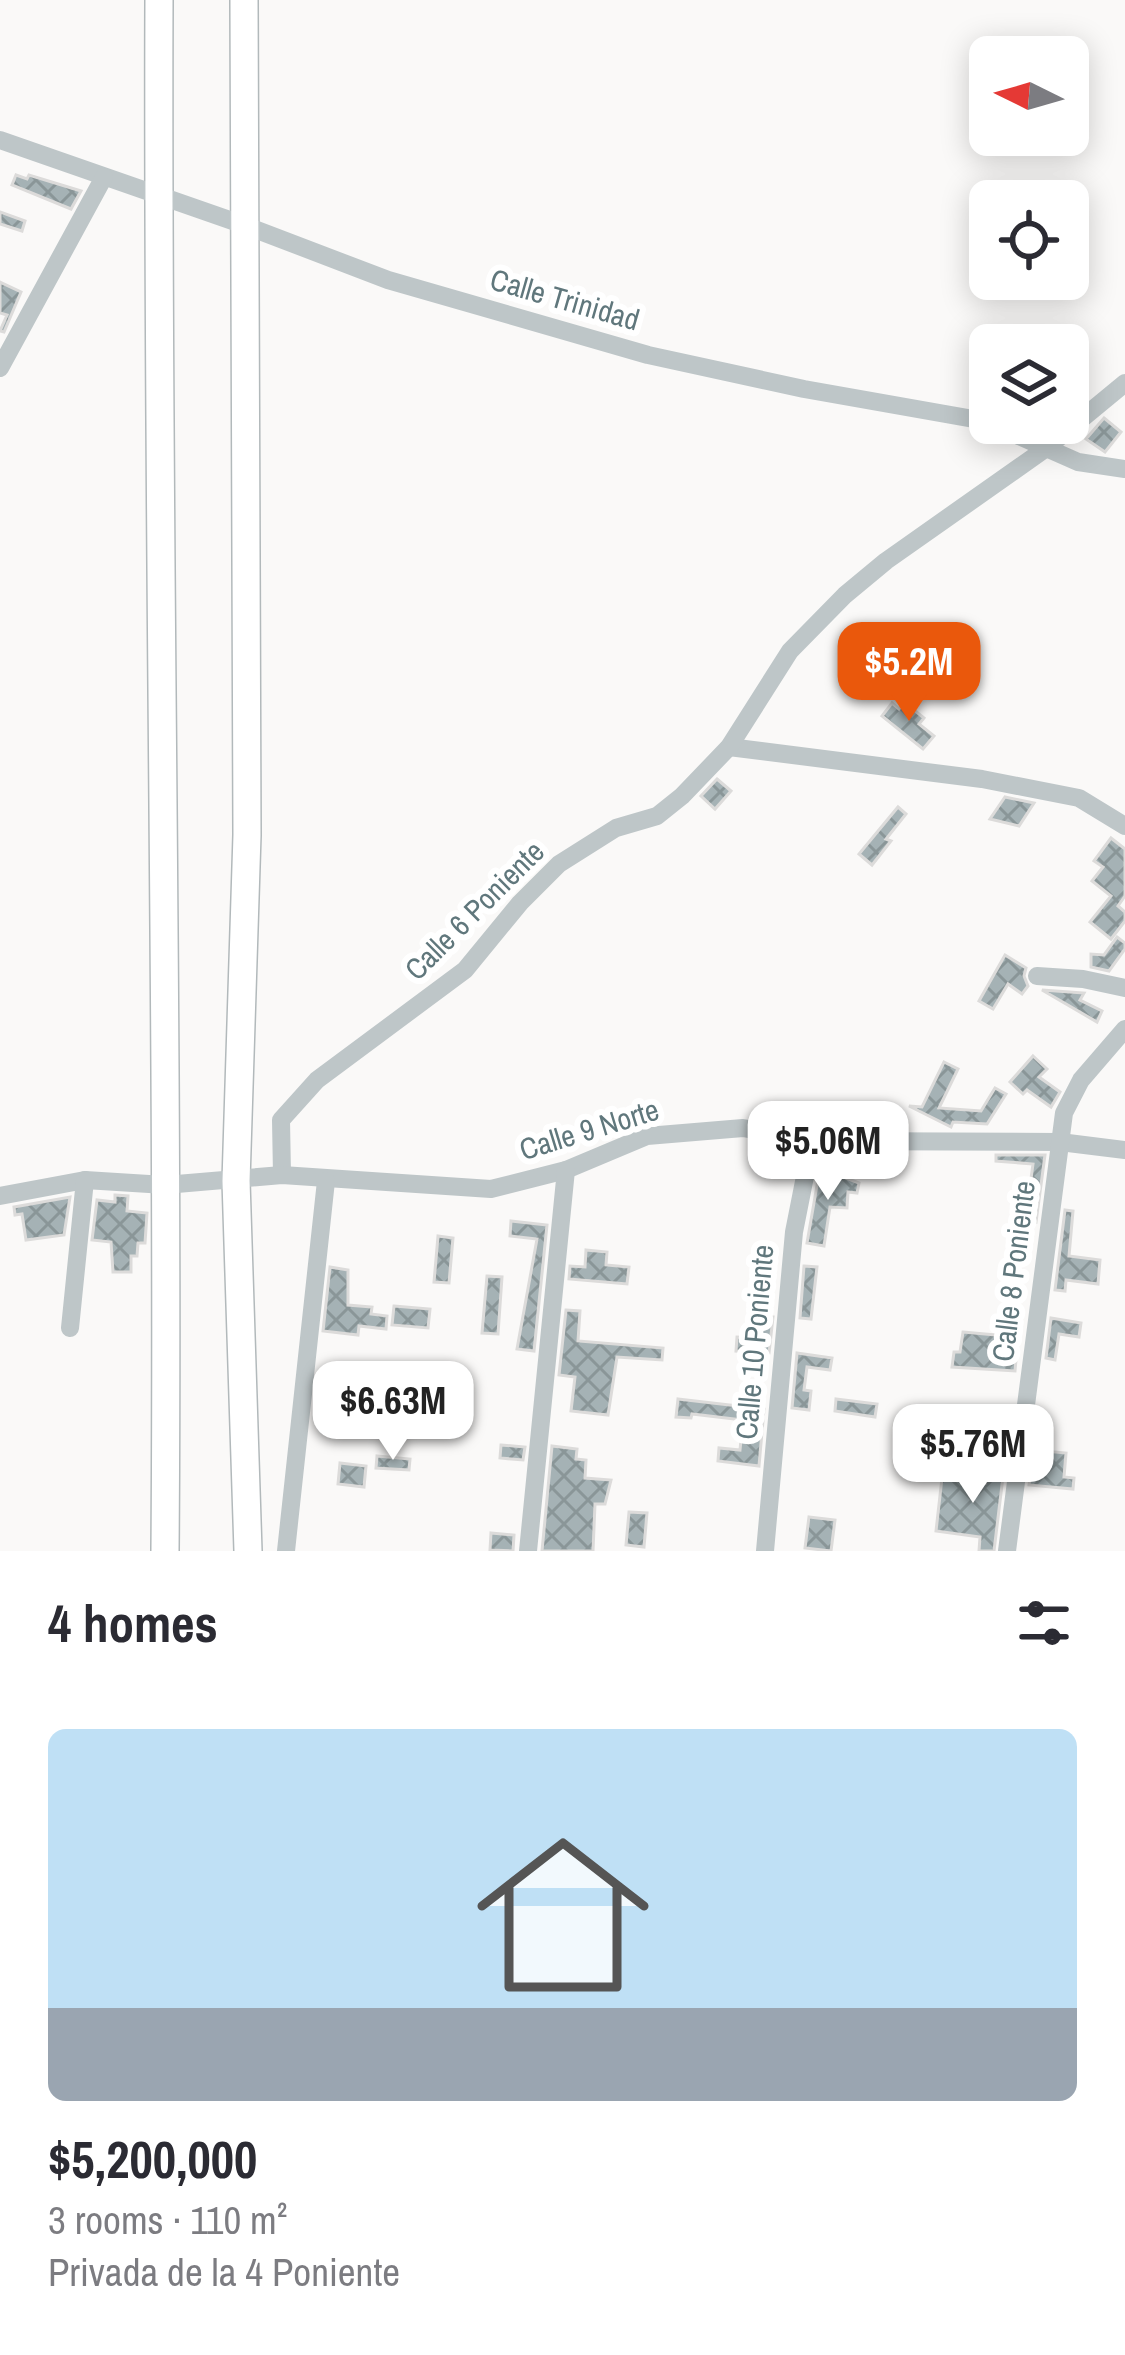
<!DOCTYPE html>
<html lang="en">
<head>
<meta charset="utf-8">
<style>
  body { margin:0; font-family:"Archivo Narrow",sans-serif; background:#f7f7f7; color:#2b2b33; height:100vh; display:flex; flex-direction:column; font-size:45px; white-space:nowrap }
  * { box-sizing:border-box; margin:0 }
  p { font-size:39px; color:#7c7c81 }
  .icon { flex:none; width:66px; height:66px; fill:none; stroke:currentColor; stroke-width:2; stroke-linecap:round; stroke-linejoin:round }
  .map { position:relative; height:1551px; overflow:hidden }
  .side { display:flex; flex-direction:column; background:#fff; flex:1 }
  .side>* { flex:none }
  .needle { width:78px; rotate:275deg }
  .controls { position:absolute; left:969px; top:36px; display:grid; gap:24px }
  .controls a { display:grid; place-items:center; width:120px; height:120px; border-radius:18px; background:#fff; box-shadow:0 6px 30px #0003; font-size:60px }
  .price { position:absolute; translate:-50% -102px; padding:0 27px; border-radius:24px; background:#fff; color:#222; font-size:39px; line-height:78px; filter:drop-shadow(0 3px 6px #0008) }
  .price::after { content:''; position:absolute; left:50%; top:72px; width:36px; height:27px; margin-left:-18px; background:inherit; clip-path:polygon(0 0,100% 0,50% 100%) }
  .price.selected { background:#ea580c; color:#fff }
  ul { padding:0; list-style:none }
  li { display:grid; align-content:center; gap:24px; height:636px; padding:0 48px }
  li span { display:grid; place-items:center; height:372px; border-radius:18px; color:#555 }
  li>.icon { margin-inline-start:auto }
  span .icon { width:216px; height:216px; fill:#fffc; stroke-width:1 }
  li b { font-size:51px }
  h2 { display:flex; justify-content:space-between; align-items:center; height:144px; padding:0 48px; font-size:51px }
  .map>svg:first-child { display:block }
  .building { fill:url(#building-cross-hatch); stroke:#dcdbda; stroke-width:3 }
  .lines { fill:none; stroke-linecap:round; stroke-linejoin:round }
  .highway-casing { stroke:#b2b9bb; stroke-width:30 }
  .minor { stroke:#bec6c8; stroke-width:18 }
  .highway { stroke:#fff; stroke-width:27 }
  .labels { text-anchor:middle; dominant-baseline:central; stroke-width:12; stroke-linejoin:round; paint-order:stroke }
  .street-label { font-size:30px; fill:#60777c; stroke:#fff }
</style>
</head>
<body>
<div class="map">
<svg width="1125" height="1551" viewBox="0 0 1125 1551">
  <defs>
    <pattern id="building-cross-hatch" width="8" height="8" patternUnits="userSpaceOnUse" patternTransform="scale(3)"><rect width="8" height="8" fill="#a5b2b5"/><path d="M0 0l8 8M0 8l8-8" fill="none" stroke="#8a9698"/></pattern>
  </defs>
  <rect width="100%" height="100%" fill="#faf9f8"/>
  <g class="building">
    <path d="M16 175 27 179 29 175 81 191 71 209 12 185Z"/>
    <path d="M0 212 25 221 22 231 0 224Z"/>
    <path d="M0 282 21 292 4 332 0 331 7 315 0 313Z"/>
    <path d="M1104 418 1121 432 1105 452 1086 439Z"/>
    <path d="M904 702 924 718 919 724 934 736 923 749 882 716 892 703 899 709Z"/>
    <path d="M717 779 731 791 715 809 701 796Z"/>
    <path d="M1005 797 1034 803 1019 826 990 819Z"/>
    <path d="M898 807 906 814 886 839 891 841 872 865 859 854Z"/>
    <path d="M1111 838 1125 849V896L1118 906 1125 912V921L1111 939 1090 922 1111 896 1092 881 1103 867 1094 861Z"/>
    <path d="M1117 937 1125 943V949L1109 971 1091 967V954L1104 955Z"/>
    <path d="M1005 955 1026 968 1024 976 1028 986 1022 994 1008 984 993 1009 979 1001Z"/>
    <path d="M1042 990 1084 993 1080 1000 1102 1011 1097 1022Z"/>
    <path d="M1033 1056 1047 1069 1039 1077 1060 1092 1051 1107 1027 1090 1023 1094 1010 1082Z"/>
    <path d="M944 1062 958 1069 939 1108 981 1111 995 1088 1006 1094 987 1124 953 1122 951 1127 909 1106 922 1107Z"/>
    <path d="M996 1155H1045L1036 1222 1021 1218 1024 1207 1027 1208 1033 1164 996 1161Z"/>
    <path d="M820 1168 859 1183 857 1193 848 1192 847 1208 830 1207 824 1246 807 1243Z"/>
    <path d="M115 1195 128 1196 127 1211 147 1213 145 1243H138L137 1256H131V1272H113L111 1242 92 1240 97 1200 115 1202Z"/>
    <path d="M70 1197 64 1235 26 1240 22 1214 15 1215 14 1207Z"/>
    <path d="M1065 1210 1073 1211 1069 1256 1100 1260 1098 1284 1066 1280 1065 1291 1055 1290Z"/>
    <path d="M511 1221 547 1225 534 1351 517 1349 537 1239 510 1236Z"/>
    <path d="M438 1236 453 1238 449 1283 434 1282Z"/>
    <path d="M586 1250 607 1252 606 1265 629 1267 627 1284 569 1279 570 1266 585 1267Z"/>
    <path d="M804 1266 817 1267 811 1319 800 1318Z"/>
    <path d="M330 1267 348 1270V1305L372 1307 371 1314 387 1316 386 1329 359 1326 358 1335 323 1331Z"/>
    <path d="M487 1276 502 1277 498 1334 482 1333Z"/>
    <path d="M394 1306 430 1309 428 1328 392 1325Z"/>
    <path d="M566 1310 580 1311 578 1341 663 1348 662 1360 617 1357 608 1415 571 1411 575 1377 559 1375Z"/>
    <path d="M760 1317H773L769 1353 736 1351 737 1337 758 1338Z"/>
    <path d="M1051 1318 1081 1323 1079 1337 1059 1334 1055 1360 1046 1358Z"/>
    <path d="M963 1332 1018 1337 1015 1371 952 1367 954 1352H960Z"/>
    <path d="M797 1353 832 1358 830 1370 807 1367 804 1390 811 1391 809 1410 792 1408Z"/>
    <path d="M319 1373 383 1378 379 1433 356 1431V1420H366L368 1390 318 1385Z"/>
    <path d="M678 1399 764 1409 759 1466 718 1461 719 1448 740 1450 743 1420 692 1414 691 1418 676 1417Z"/>
    <path d="M836 1399 877 1404 875 1417 835 1411Z"/>
    <path d="M501 1445 525 1447 523 1460 500 1458Z"/>
    <path d="M552 1446 577 1449 576 1459 586 1460 585 1478 611 1480 605 1504H595L593 1551H542Z"/>
    <path d="M1034 1450 1066 1453 1064 1477 1074 1478 1073 1489 1029 1485Z"/>
    <path d="M377 1456 410 1459 409 1470 376 1468Z"/>
    <path d="M988 1458 1005 1460 994 1551H979L980 1537 936 1531 942 1478 985 1483Z"/>
    <path d="M340 1463 366 1466 364 1487 338 1484Z"/>
    <path d="M629 1512 647 1513 644 1547 626 1545Z"/>
    <path d="M809 1517 835 1520 831 1551 805 1548Z"/>
    <path d="M491 1533 514 1535 513 1551 490 1550Z"/>
  </g>
  <g class="lines">
    <g class="highway-casing">
      <g id="highway">
        <path d="M159 0C157 517 169 1034 165 1551"/>
        <path d="M244 0 247 835 236 1181 248 1551"/>
      </g>
    </g>
    <g class="minor">
      <path d="M0 140 244 225 388 280 648 355 804 389 985 421 1078 462 1125 469"/>
      <path d="M0 368 104 177"/>
      <path d="M729 747 982 779 1079 798 1125 826"/>
      <path d="M1037 976 1083 979 1125 988"/>
      <path d="M282 1175 281 1120 317 1080 465 970 520 903 559 864 616 828 657 816 682 796 729 747 790 651 845 595 886 561 1045 449 1125 383"/>
      <path d="M0 1196 85 1180 165 1185 282 1175 491 1189 566 1170 647 1136 743 1128 812 1141 1060 1142 1125 1150"/>
      <path d="M70 1328 85 1180"/>
      <path d="M286 1551 326 1181"/>
      <path d="M528 1551 566 1170"/>
      <path d="M765 1551 794 1232 812 1141"/>
      <path d="M1007 1551 1064 1113 1081 1080 1125 1029"/>
    </g>
    <use href="#highway" class="highway"/>
  </g>
  <g class="labels">
    <g class="street-label">
      <text transform="translate(565 299) rotate(16)">Calle Trinidad</text>
      <text transform="translate(474 910) rotate(-45)">Calle 6 Poniente</text>
      <text transform="translate(589 1129) rotate(-17)">Calle 9 Norte</text>
      <text transform="translate(1013 1271) rotate(-83)">Calle 8 Poniente</text>
      <text transform="translate(754 1342) rotate(-85)">Calle 10 Poniente</text>
    </g>
  </g>
</svg>
<div class="controls">
<a><svg class="needle" viewBox="-14 -14 28 28"><path d="M0-13l5 13h-10z" fill="#e53935"/><path d="M0 13l5-13h-10z" fill="#7c7c81"/></svg></a>
<a><svg class="icon" aria-label="locate" viewBox="0 0 24 24"><circle cx="12" cy="12" r="6"/><path d="M12 2v4M12 18v4M2 12h4M18 12h4"/></svg></a>
<a><svg class="icon" aria-label="layers" viewBox="0 0 24 24"><path d="M12 4l9 5-9 5-9-5zM3 14l9 5 9-5"/></svg></a>
</div>
<b class="price selected" style="left:909px;top:724px">$5.2M</b>
<b class="price" style="left:828px;top:1203px">$5.06M</b>
<b class="price" style="left:393px;top:1463px">$6.63M</b>
<b class="price" style="left:973px;top:1506px">$5.76M</b>
</div>
<section class="side">
<h2>4 homes<svg class="icon" aria-label="filters" viewBox="0 0 24 24"><path d="M4 7h16M4 17h16"/><circle cx="9" cy="7" r="2"/><circle cx="15" cy="17" r="2"/></svg></h2>
<ul>
<li><span style="background:linear-gradient(#bfe0f5 75%,#9aa5b1 0)"><svg class="icon" aria-label="home" viewBox="0 0 24 24"><path d="M3 11l9-7 9 7M6 9v11h12V9"/></svg></span><div><b>$5,200,000</b><p>3 rooms · 110 m²</p><p>Privada de la 4 Poniente</p></div></li>
</ul>
</section>
</body>
</html>
